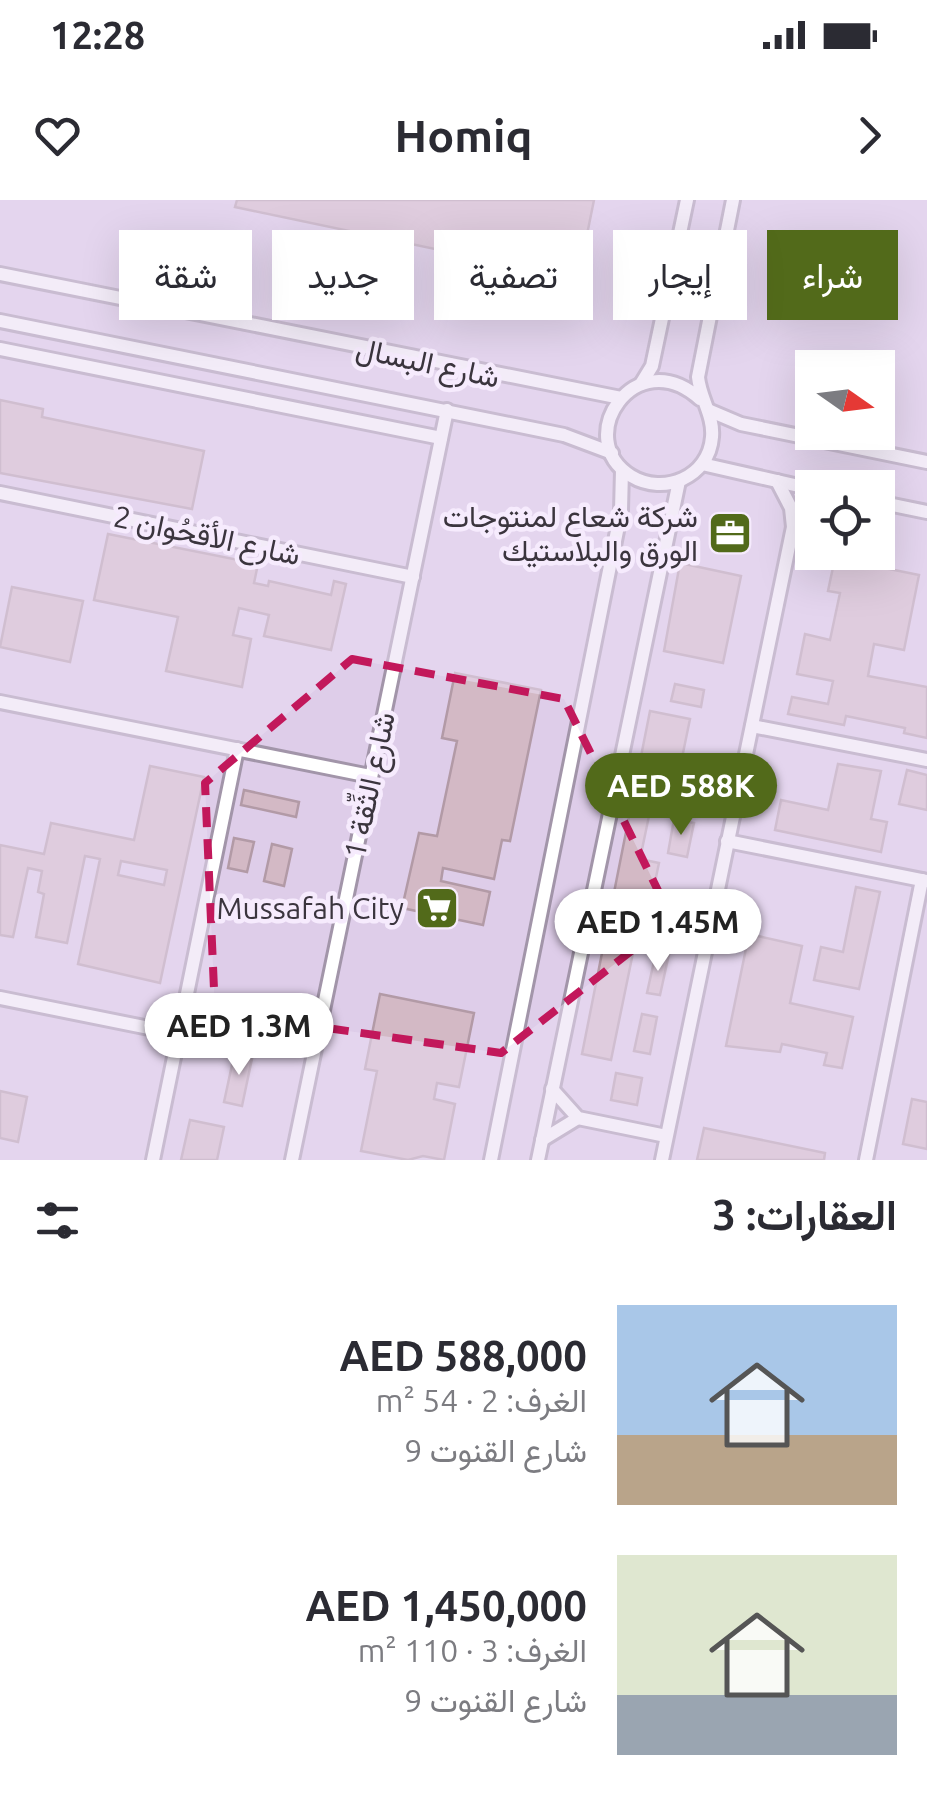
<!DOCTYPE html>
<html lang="ar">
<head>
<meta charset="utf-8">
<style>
  body { margin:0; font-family:Ubuntu,Vazirmatn,sans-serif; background:#f2f2f3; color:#2b2b33; direction:rtl; height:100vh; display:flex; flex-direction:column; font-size:38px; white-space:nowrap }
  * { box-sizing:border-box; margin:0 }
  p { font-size:32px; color:#7c7c81 }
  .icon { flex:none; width:55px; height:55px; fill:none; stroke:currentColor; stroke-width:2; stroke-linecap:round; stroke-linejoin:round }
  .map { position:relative; height:960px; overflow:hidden; direction:ltr }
  .panel { display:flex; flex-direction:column; background:#fff; flex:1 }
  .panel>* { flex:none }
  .banner { position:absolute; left:30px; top:30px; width:868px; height:90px; direction:rtl; display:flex; gap:20px }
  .needle { width:65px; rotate:104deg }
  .controls { position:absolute; left:795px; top:150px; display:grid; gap:20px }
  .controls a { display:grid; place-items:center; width:100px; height:100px; border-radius:0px; background:#fff; box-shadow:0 10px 40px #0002; font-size:50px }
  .price { position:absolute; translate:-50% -85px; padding:0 22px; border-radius:35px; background:#fff; color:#222; font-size:32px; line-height:65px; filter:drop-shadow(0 2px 5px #0008) }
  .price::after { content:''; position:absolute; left:50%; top:60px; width:30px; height:22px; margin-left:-15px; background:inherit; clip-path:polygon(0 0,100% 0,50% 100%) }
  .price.active { background:#526a1a; color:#fff }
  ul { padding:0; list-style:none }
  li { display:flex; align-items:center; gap:30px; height:250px; padding:0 30px }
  li span { display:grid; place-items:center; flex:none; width:280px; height:200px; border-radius:0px; color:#555 }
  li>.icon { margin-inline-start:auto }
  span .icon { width:120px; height:120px; fill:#fffc; stroke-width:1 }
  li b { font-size:42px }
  h2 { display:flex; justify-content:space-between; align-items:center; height:120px; padding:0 30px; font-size:42px }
  .tag { padding:0 35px; border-radius:0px; background:#fff; box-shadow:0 10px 40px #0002; font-size:35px; line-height:90px }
  .tag.active { background:#526a1a; color:#fff }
  .status { display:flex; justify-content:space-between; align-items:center; height:70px; padding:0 50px; background:#fff; direction:ltr }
  .status svg { height:28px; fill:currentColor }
  header { display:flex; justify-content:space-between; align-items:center; height:130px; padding:0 30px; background:#fff; font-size:45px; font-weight:700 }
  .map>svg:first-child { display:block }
  .built { fill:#decde9; fill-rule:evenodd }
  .building { fill:#d3b9c5; stroke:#b29aa6; stroke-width:2.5; fill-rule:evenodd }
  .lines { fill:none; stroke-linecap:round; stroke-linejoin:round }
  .minor-casing { stroke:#a295a9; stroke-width:18 }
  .minor { stroke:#fff; stroke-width:12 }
  .marked { fill:none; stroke:#c2185b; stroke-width:8; stroke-dasharray:20 12; stroke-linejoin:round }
  .labels { text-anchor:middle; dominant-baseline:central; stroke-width:9; stroke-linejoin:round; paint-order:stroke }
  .street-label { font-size:30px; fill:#3b353e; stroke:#f6ebfd }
  .poi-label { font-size:30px; fill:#3b353e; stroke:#f6ebfd; text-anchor:end }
</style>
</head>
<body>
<div class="status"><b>12:28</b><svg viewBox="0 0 49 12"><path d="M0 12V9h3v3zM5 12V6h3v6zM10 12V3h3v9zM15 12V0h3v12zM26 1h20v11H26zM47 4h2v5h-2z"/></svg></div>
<header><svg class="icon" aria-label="forward" viewBox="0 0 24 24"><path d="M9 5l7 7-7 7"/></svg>Homiq<svg class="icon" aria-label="heart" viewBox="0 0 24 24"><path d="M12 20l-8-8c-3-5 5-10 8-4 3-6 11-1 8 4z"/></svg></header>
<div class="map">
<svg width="927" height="960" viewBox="0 0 927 960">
  <rect width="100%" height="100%" fill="#eadcf3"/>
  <path class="built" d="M0 0H927V960H0ZM812 168H878V232H812ZM812 288H878V352H812Z"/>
  <g class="building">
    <path d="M237 0H594L578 79 235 7Z"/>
    <path d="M0 200 43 209 42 217 204 251 192 309 0 273Z"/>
    <path d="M108 334 258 364 254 383 268 386 269 381 331 395 334 381 346 384 331 450 264 436 269 415 239 408 233 435 251 439 242 487 166 471 178 417 94 400Z"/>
    <path d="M835 358 919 375 904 450 874 444 868 476 927 487V538L904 533 905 528 846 516 844 525 788 514 792 497 828 504 833 481 797 474 805 434 830 440 840 393 828 391Z"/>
    <path d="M680 363 741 376 723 463 664 451Z"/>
    <path d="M12 387 83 401 70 462 0 447Z"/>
    <path d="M455 473 541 490 510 641 502 640 494 679 443 668 441 681 490 692 483 725 402 708 419 633 437 636 457 541 442 538Z"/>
    <path d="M675 484 704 490 701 507 671 501Z"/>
    <path d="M650 511 690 519 670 616 650 611 640 659 659 663 652 696 633 693 623 741 635 743 611 860 582 854Z"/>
    <path d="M838 564 881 571 871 619 887 622 881 652 775 630 781 600 828 610Z"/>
    <path d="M150 566 204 577 160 783 78 764 100 659 85 656 67 743 36 737 44 694 38 692 42 671 28 668 13 737 0 735V645L44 654 51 623 134 640ZM121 661 167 670 164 685 118 675Z"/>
    <path d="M907 570 927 575V610L899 604Z"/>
    <path d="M244 590 299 602 296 617 241 605Z"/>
    <path d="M674 619 694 623 687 657 668 653Z"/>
    <path d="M234 638 254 642 247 672 228 668Z"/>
    <path d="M272 644 292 649 284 686 264 681Z"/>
    <path d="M856 687 880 692 859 789 814 780 821 747 843 752Z"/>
    <path d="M749 734 802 746 790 803 853 817 842 868 824 865 827 853 782 844 780 852 726 846Z"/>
    <path d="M656 752 669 754 660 795 647 793Z"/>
    <path d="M380 794 474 813 459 887 437 883 434 899 455 904 444 960 423 956 408 960 361 951 377 871 365 869Z"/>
    <path d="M642 814 657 817 650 854 634 851Z"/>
    <path d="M235 851 253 854 242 906 224 902Z"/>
    <path d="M616 873 642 878 637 905 611 900Z"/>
    <path d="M0 891 27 897 18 942 0 938Z"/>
    <path d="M912 899 927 902V949L903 944Z"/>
    <path d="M190 920 224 927 217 960H181Z"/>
    <path d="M704 928 825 953 824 960H697Z"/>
  </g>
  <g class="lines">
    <g class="minor-casing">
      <g id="minor">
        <path d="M0 74 621 198"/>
        <path d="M0 121 564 235 612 253"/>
        <path d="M0 149 441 238"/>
        <path d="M641 184 652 166 687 0"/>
        <path d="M700 199C635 141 571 239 631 276 664 296 709 277 712 237 714 216 700 198 698 177L733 0"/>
        <path d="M708 210 741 224 927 262"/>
        <path d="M860 248 863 232"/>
        <path d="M702 264 812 289"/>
        <path d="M777 281 791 308 793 327"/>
        <path d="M0 293 413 377"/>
        <path d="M878 302 927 312"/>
        <path d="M0 502 370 576"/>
        <path d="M752 526 927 560"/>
        <path d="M727 641 927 681"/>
        <path d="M0 798 179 834"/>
        <path d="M552 889 578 918 666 936"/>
        <path d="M542 940 578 918"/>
        <path d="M153 960 237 549"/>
        <path d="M292 960 447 210"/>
        <path d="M491 960 621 311 622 270"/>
        <path d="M538 960 679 281"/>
        <path d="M662 960 793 327 812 296"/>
        <path d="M866 960 922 680"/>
      </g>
    </g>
    <use href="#minor" class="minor"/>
  </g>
  <path d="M0 0H927V960H0ZM352 459 564 499 672 719 501 853 215 812 205 583Z" fill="#eadcf3" fill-opacity=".55" fill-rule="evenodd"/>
  <path class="marked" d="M352 459 564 499 672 719 501 853 215 812 205 583Z"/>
  <defs>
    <g id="office-square" transform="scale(2.25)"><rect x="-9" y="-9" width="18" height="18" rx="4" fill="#526a1a" stroke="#f6ebfd"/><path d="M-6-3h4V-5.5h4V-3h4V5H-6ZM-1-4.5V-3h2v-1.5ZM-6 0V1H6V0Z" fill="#fff"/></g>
    <g id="supermarket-square" transform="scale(2.25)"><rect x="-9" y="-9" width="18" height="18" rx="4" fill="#526a1a" stroke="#f6ebfd"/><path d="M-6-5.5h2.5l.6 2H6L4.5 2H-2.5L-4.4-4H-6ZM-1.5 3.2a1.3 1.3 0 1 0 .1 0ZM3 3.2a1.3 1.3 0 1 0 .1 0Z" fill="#fff"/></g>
  </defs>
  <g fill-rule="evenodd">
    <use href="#office-square" x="730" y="333"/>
    <use href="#supermarket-square" x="437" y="708"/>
  </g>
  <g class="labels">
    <g class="street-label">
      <text transform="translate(428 162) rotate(12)">شارع البسال</text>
      <text transform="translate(207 335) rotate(12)">شارع الأقحُوان 2</text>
      <text transform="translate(369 585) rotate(-78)">شارع الثِّقة 1</text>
    </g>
    <g class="poi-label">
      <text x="698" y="316">شركة شعاع لمنتوجات<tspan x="698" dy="34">الورق والبلاستيك</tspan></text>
      <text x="404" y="708">Mussafah City</text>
    </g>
  </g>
</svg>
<div class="controls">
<a><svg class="needle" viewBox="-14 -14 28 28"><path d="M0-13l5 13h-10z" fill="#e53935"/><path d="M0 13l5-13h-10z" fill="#7c7c81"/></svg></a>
<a><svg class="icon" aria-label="locate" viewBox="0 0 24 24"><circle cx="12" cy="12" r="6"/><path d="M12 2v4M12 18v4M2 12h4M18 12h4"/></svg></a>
</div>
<b class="price active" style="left:681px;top:638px">AED 588K</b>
<b class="price" style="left:658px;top:774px">AED 1.45M</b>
<b class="price" style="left:239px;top:878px">AED 1.3M</b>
<div class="banner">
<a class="tag active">شراء</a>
<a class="tag">إيجار</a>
<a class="tag">تصفية</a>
<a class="tag">جديد</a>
<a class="tag">شقة</a>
</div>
</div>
<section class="panel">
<h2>العقارات: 3<svg class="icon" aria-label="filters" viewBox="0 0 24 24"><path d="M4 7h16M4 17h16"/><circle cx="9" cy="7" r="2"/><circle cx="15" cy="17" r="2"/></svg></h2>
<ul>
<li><span style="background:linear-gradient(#a9c7e8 65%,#b9a48a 0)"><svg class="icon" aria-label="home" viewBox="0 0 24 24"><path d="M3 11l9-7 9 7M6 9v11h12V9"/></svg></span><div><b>AED 588,000</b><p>الغرف: 2 · 54 m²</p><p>شارع القنوت 9</p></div></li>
<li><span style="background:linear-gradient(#dfe7d0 70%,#9aa5b1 0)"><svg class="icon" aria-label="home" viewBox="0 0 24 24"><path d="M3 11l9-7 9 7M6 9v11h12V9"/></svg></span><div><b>AED 1,450,000</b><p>الغرف: 3 · 110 m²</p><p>شارع القنوت 9</p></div></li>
</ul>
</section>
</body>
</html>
